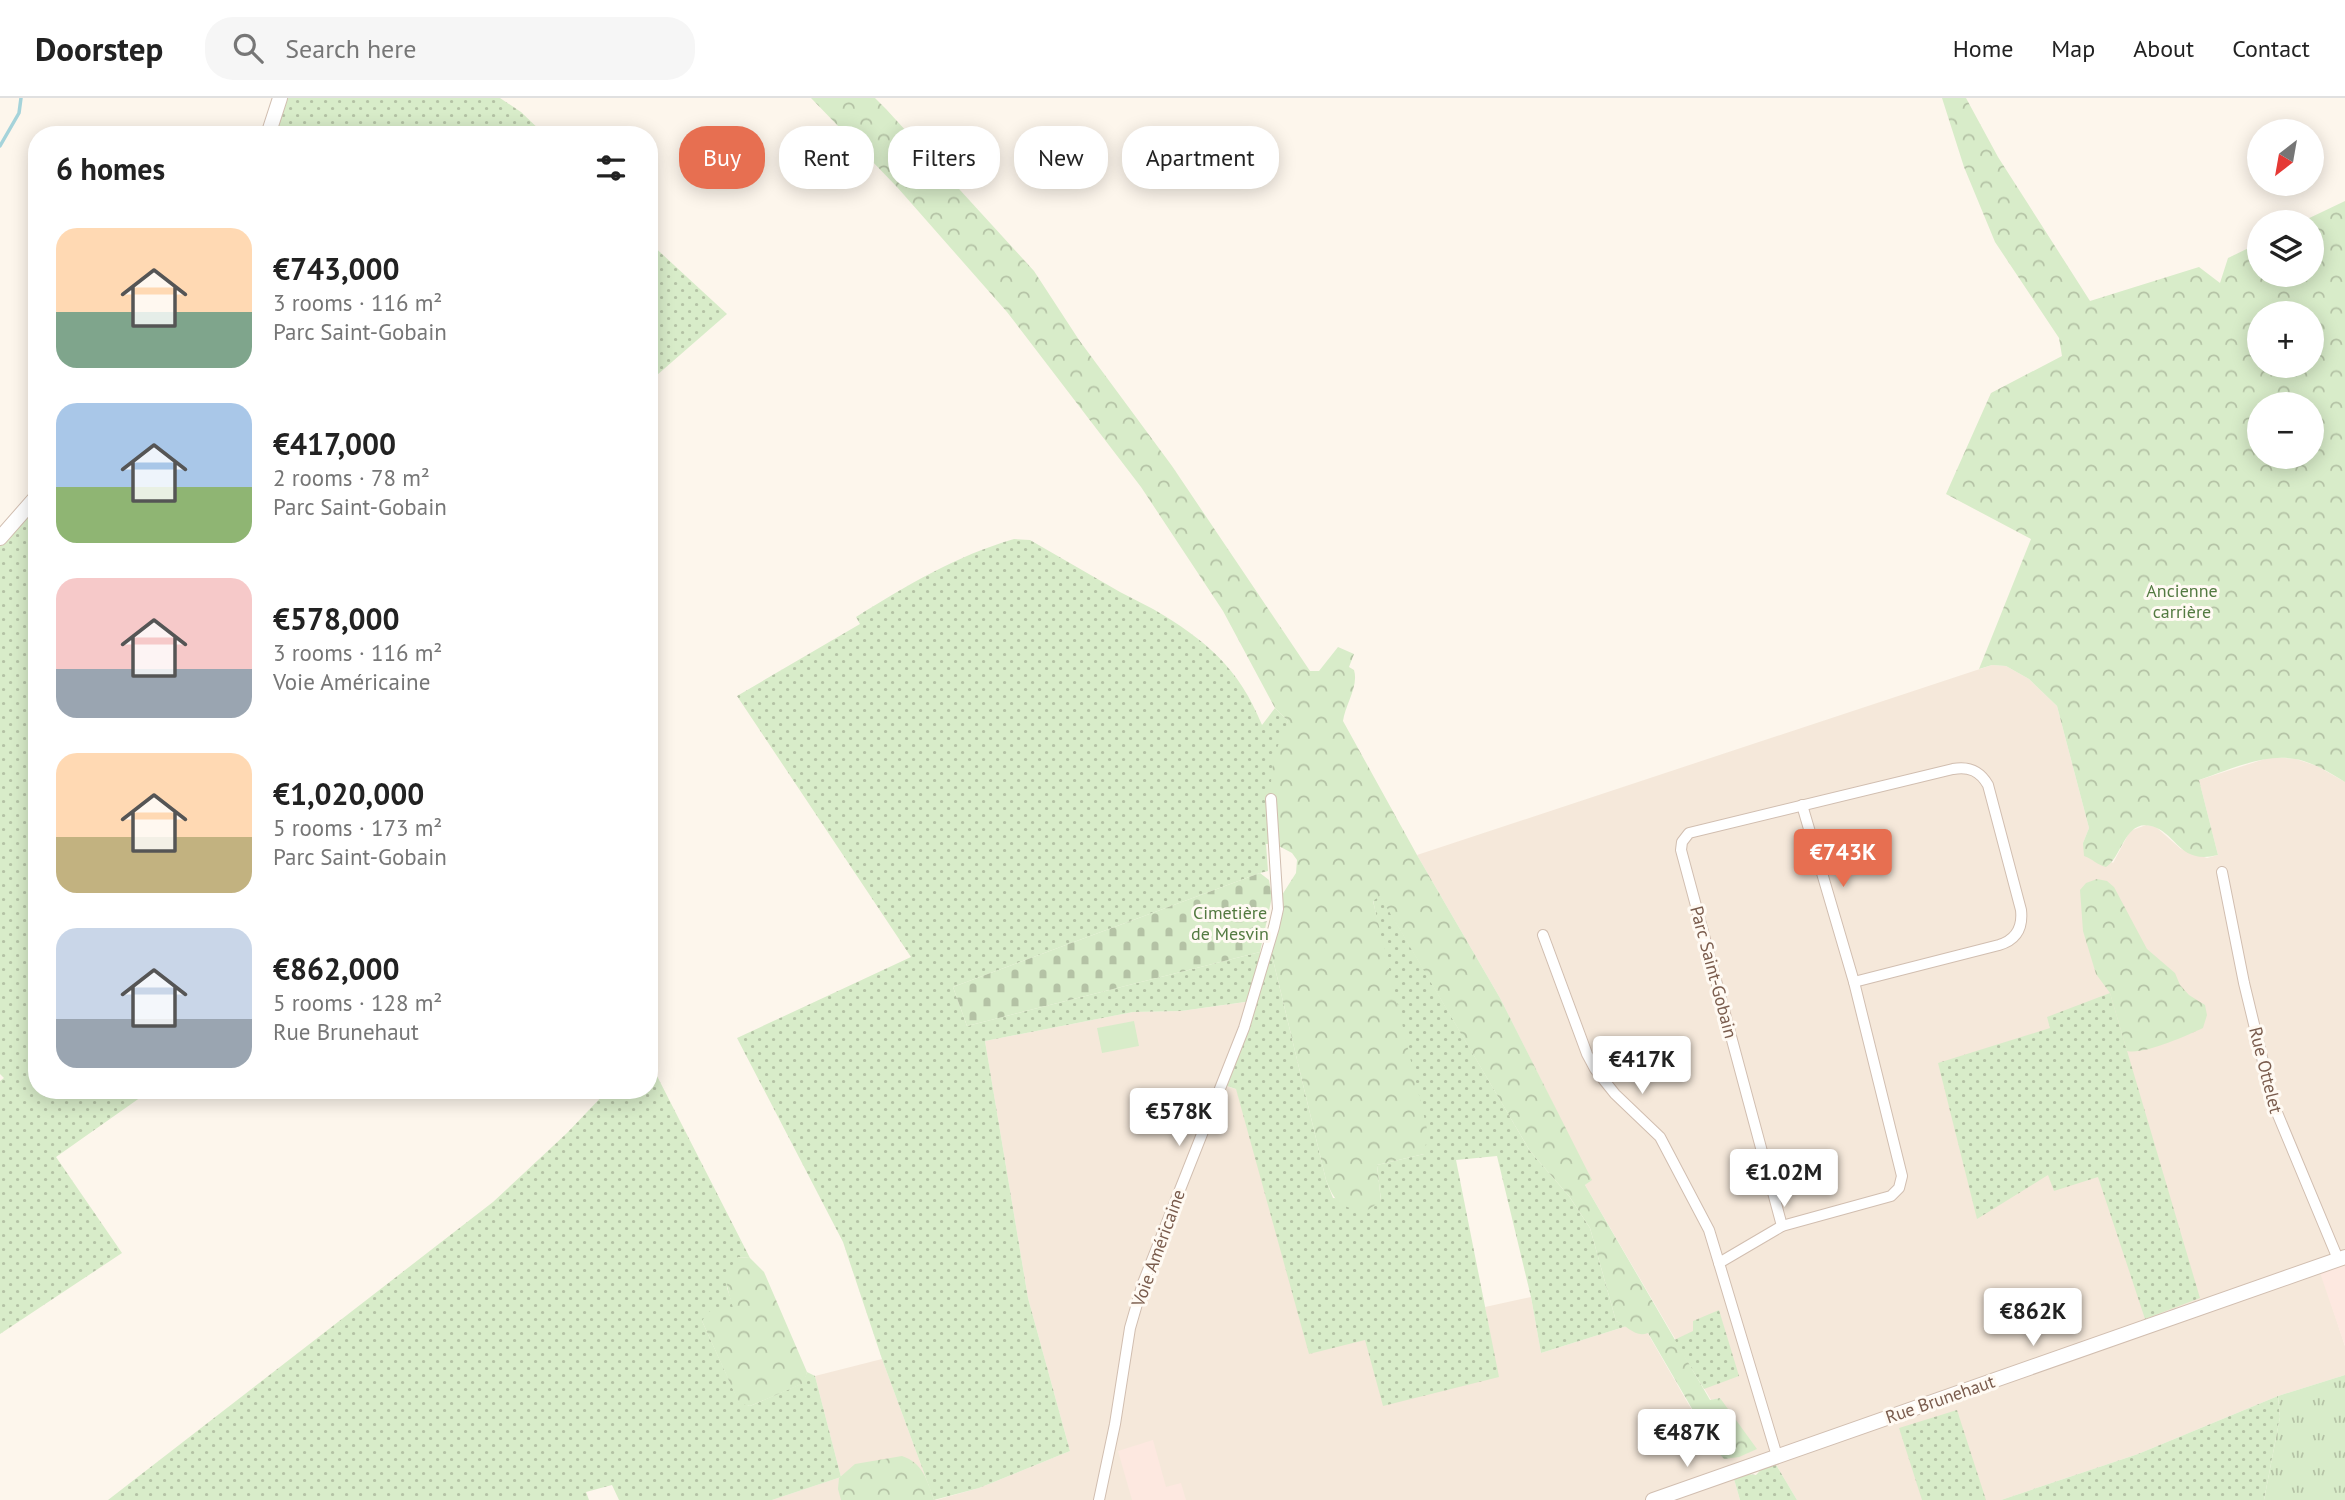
<!DOCTYPE html>
<html lang="en">
<head>
<meta charset="utf-8">
<style>
  body { margin:0; font-family:"PT Sans",sans-serif; background:#f6f6f6; color:#222; height:100vh; display:flex; flex-direction:column; font-size:26px; white-space:nowrap }
  * { box-sizing:border-box; margin:0 }
  p { font-size:23px; color:#767676 }
  .icon { flex:none; width:38px; height:38px; fill:none; stroke:currentColor; stroke-width:2; stroke-linecap:round; stroke-linejoin:round }
  .map { position:relative; flex:1; overflow:hidden }
  .sheet { position:absolute; left:28px; top:28px; width:630px; height:973px; display:flex; flex-direction:column; background:#fff; border-radius:28px; box-shadow:0 4px 18px #0003 }
  .sheet>* { flex:none }
  .banner { position:absolute; left:679px; top:28px; width:665px; height:63px; display:flex; gap:14px }
  .needle { width:46px; rotate:211deg }
  .tools { position:absolute; left:2247px; top:21px; display:grid; gap:14px }
  .tools a { display:grid; place-items:center; width:77px; height:77px; border-radius:50%; background:#fff; box-shadow:0 4px 18px #0003; font-size:35px }
  .price { position:absolute; translate:-50% -60px; padding:0 16px; border-radius:7px; background:#fff; color:#222; font-size:23px; line-height:46px; filter:drop-shadow(0 2px 4px #0008) }
  .price::after { content:''; position:absolute; left:50%; top:42px; width:21px; height:16px; margin-left:-10px; background:inherit; clip-path:polygon(0 0,100% 0,50% 100%) }
  .price.selected { background:#e76f51; color:#fff }
  ul { padding:0; list-style:none }
  li { display:flex; align-items:center; gap:21px; height:175px; padding:0 28px }
  li span { display:grid; place-items:center; flex:none; width:196px; height:140px; border-radius:21px; color:#555 }
  li>.icon { margin-inline-start:auto }
  span .icon { width:84px; height:84px; fill:#fffc; stroke-width:1 }
  li b { font-size:30px }
  h2 { display:flex; justify-content:space-between; align-items:center; height:84px; padding:0 28px; font-size:30px }
  .tag { padding:0 24px; border-radius:28px; background:#fff; box-shadow:0 4px 18px #0003; font-size:24px; line-height:63px }
  .tag.selected { background:#e76f51; color:#fff }
  header { display:flex; align-items:center; gap:42px; box-sizing:border-box; height:98px; padding:0 35px; background:#fff; border-bottom:2px solid #e0e0e0 }
  header strong { font-size:33px }
  nav { display:flex; gap:38px; margin-inline-start:auto; font-size:24px }
  .search { width:490px; height:63px; background:#f6f6f6; display:flex; align-items:center; gap:18px; box-sizing:border-box; padding:0 24px; border-radius:28px; color:#767676; font-size:26px }
  .map>svg:first-child { display:block }
  .residential { fill:#f5e8da }
  .commercial { fill:#fde8e0 }
  .grass { fill:url(#grass-dots) }
  .forest { fill:url(#forest-crowns); fill-rule:evenodd }
  .cemetery { fill:url(#cemetery-stones) }
  .park { fill:url(#park-tufts) }
  .pitch { fill:#d8ecc9 }
  .lines { fill:none; stroke-linecap:round; stroke-linejoin:round }
  .stream { stroke:#a5d3da; stroke-width:3.5 }
  .minor-casing { stroke:#d1beb0; stroke-width:12 }
  .tertiary-casing { stroke:#d1beb0; stroke-width:16 }
  .minor { stroke:#fff; stroke-width:10 }
  .tertiary { stroke:#fff; stroke-width:14 }
  .labels { text-anchor:middle; dominant-baseline:central; stroke-width:6; stroke-linejoin:round; paint-order:stroke }
  .park-label { font-size:18px; fill:#537a41; stroke:#fffaf3 }
  .street-label { font-size:18px; fill:#7a5c4d; stroke:#fffaf3 }
</style>
</head>
<body>
<header>
<strong>Doorstep</strong>
<div class="search"><svg class="icon" aria-label="search" viewBox="0 0 24 24"><circle cx="10" cy="10" r="6"/><path d="M15 15l6 6"/></svg>Search here</div>
<nav><a>Home</a><a>Map</a><a>About</a><a>Contact</a></nav>
</header>
<div class="map">
<svg width="2345" height="1402" viewBox="0 0 2345 1402">
  <defs>
    <pattern id="grass-dots" width="8" height="8" patternUnits="userSpaceOnUse" patternTransform="scale(1.75)"><rect width="8" height="8" fill="#d8ecc9"/><path d="M2 2h.1M6 6h.1" fill="none" stroke="#b4c2a5" stroke-width="1.8" stroke-linecap="round"/></pattern>
    <pattern id="forest-crowns" width="20" height="18" patternUnits="userSpaceOnUse" patternTransform="scale(1.75)"><rect width="20" height="18" fill="#d8ecc9"/><path d="M2 6a3 3 0 1 1 6 0M12 15a3 3 0 1 1 6 0" fill="none" stroke="#b4c2a5"/></pattern>
    <pattern id="cemetery-stones" width="16" height="16" patternUnits="userSpaceOnUse" patternTransform="scale(1.75)"><rect width="16" height="16" fill="#d8ecc9"/><path d="M2 7V4a2 2 0 0 1 4 0v3zM10 15v-3a2 2 0 0 1 4 0v3z" fill="#b4c2a5"/></pattern>
    <pattern id="park-tufts" width="24" height="20" patternUnits="userSpaceOnUse" patternTransform="scale(1.75)"><rect width="24" height="20" fill="#d8ecc9"/><path d="M3 7l-1-3M5 7V3M7 7l1-3M15 17l-1-3M17 17v-4M19 17l1-3" fill="none" stroke="#b4c2a5"/></pattern>
  </defs>
  <rect width="100%" height="100%" fill="#fdf6ec"/>
  <g class="residential">
    <path d="M1992 567 2006 568 2029 581 2057 608 2089 730 2083 745 2113 765 2130 733 2146 727 2156 729 2181 751 2207 760 2218 757 2199 682 2271 659 2296 661 2317 668 2345 684V1159L2319 1169 2345 1248V1277L2278 1298 2138 1356 2001 1402H1797L1772 1360 1732 1374 1740 1402H936L979 1390 1070 1353 1028 1200 985 943 1133 914 1181 913 1253 903 1226 988 1236 991 1365 1241 1498 1279 1485 1209 1531 1199 1541 1255 1627 1228 1647 1234 1693 1314 1721 1300 1711 1302 1585 1087 1591 1082 1500 900 1417 757Z"/>
    <path d="M882 1261 934 1402H772L841 1379 815 1278Z"/>
  </g>
  <g class="commercial">
    <path d="M2345 1159V1248L2318 1169Z"/>
    <path d="M1153 1342 1166 1389 1181 1385 1186 1402H1132L1118 1353Z"/>
  </g>
  <g class="grass">
    <path d="M280 0H500L521 14 545 37H268Z"/>
    <path d="M649 144 727 216 649 284Z"/>
    <path d="M37 398V992H151L56 1059 122 1155 0 1236V983L4 980 0 976V440Z"/>
    <path d="M1014 441 1030 442C1060 459 1090 477 1120 494 1131 500 1142 505 1153 511 1206 542 1239 570 1262 627L1275 610 1287 622 1289 630 1274 664 1271 701 1275 746H1266L1268 773 1260 775 953 889 967 928 1260 854 1264 862 1269 845 1326 1082 1333 1100 1381 1103 1377 1067 1424 1056 1373 802 1380 797 1530 1053 1569 1098 1590 1130 1616 1223 1627 1228 1541 1255 1531 1199 1497 1058 1456 1062 1499 1279 1383 1308 1365 1242 1309 1256 1236 991 1221 986 1252 903 1181 913 1133 914 985 943 1028 1200 1070 1353 979 1390 934 1402 882 1261 843 1144 737 940 911 859 737 598 860 526 856 519C907 487 956 458 1014 441Z"/>
    <path d="M2110 895 2200 1200 2145 1221 2098 1079 2054 1093 2048 1077 1977 1121 1938 965 2050 930 2047 919Z"/>
    <path d="M649 971 657 978 750 1160 738 1159 727 1190 735 1213 702 1223 739 1304 750 1308 803 1285 807 1274 815 1278 841 1379 772 1402H619L612 1387 586 1394 589 1402H108L493 1104 567 1035 608 992H649Z"/>
    <path d="M1719 1212 1739 1278 1704 1291 1674 1242 1693 1233V1223Z"/>
    <path d="M2278 1298 2280 1319 2264 1402H2001L2138 1356Z"/>
    <path d="M1957 1312 1986 1402H1922L1899 1330Z"/>
    <path d="M1772 1360 1797 1402H1740L1732 1374 1756 1377Z"/>
  </g>
  <g class="forest">
    <path d="M811 0H875L886 11 1034 173 1079 242 1172 368 1310 573H1319L1338 549 1354 556 1349 569 1354 572C1359 588 1345 607 1343 623L1417 757 1500 900 1592 1082 1585 1087 1710 1302 1720 1300 1757 1351 1739 1359 1724 1361 1716 1352 1648 1235C1635 1240 1628 1228 1616 1223L1590 1130 1569 1098 1530 1053 1380 798 1373 803 1428 1035 1424 1056 1377 1067 1381 1103 1366 1113C1341 1110 1335 1105 1326 1082L1269 845 1282 797 1296 775 1297 762 1292 755 1275 746C1271 707 1264 663 1288 629L1287 622 1275 610 1223 513 1141 389 1007 214 897 89Z"/>
    <path d="M1942 0H1966L1998 59 2090 203 2199 169 2220 185 2228 160 2259 145V177H2312V124H2301L2345 103V684C2330 675 2313 664 2295 661 2264 655 2229 672 2199 682L2218 757C2178 767 2178 735 2151 728 2125 721 2122 759 2106 769 2097 767 2093 761 2084 758L2083 745 2089 730 2057 608 2029 581 2006 568 1992 567 1979 571 2031 441 1946 396 1991 295 2062 258 2059 240 1995 144 1964 69ZM2259 215H2312V268H2259ZM2312 306V359H2259V306Z"/>
    <path d="M2097 781 2107 783 2114 789 2147 851 2175 875 2180 887 2189 897 2205 907 2207 917 2203 930C2186 938 2143 957 2127 953L2110 895 2096 876 2083 833 2080 792 2086 785Z"/>
    <path d="M738 1159 750 1160 764 1174 807 1274 804 1285 750 1308 739 1305 702 1223C713 1206 717 1210 734 1213 727 1188 721 1181 738 1159Z"/>
    <path d="M902 1358C923 1365 927 1382 934 1402H841L838 1391 839 1380 855 1366Z"/>
  </g>
  <path class="cemetery" d="M1260 775 1269 782 1272 799 1260 854 967 928 953 889Z"/>
  <path class="park" d="M2345 1277V1402H2264L2280 1319 2278 1298Z"/>
  <path class="pitch" d="M1134 923 1139 948 1102 955 1097 930Z"/>
  <g class="lines">
    <path class="stream" d="M0 48 19 15 21 0"/>
    <g class="minor-casing">
      <g id="minor">
        <path d="M2222 774 2244 885 2273 1005 2338 1161"/>
        <path d="M1543 837 1587 956 1595 971 1615 996 1660 1039 1709 1132 1719 1165"/>
        <path d="M1782 1128 1681 752 1682 744 1689 735 1953 671C1969 668 1980 673 1988 687L2021 812C2023 830 2016 842 1999 847L1854 884"/>
        <path d="M1777 1358 1719 1165 1782 1128 1891 1098 1899 1090 1902 1078 1854 884 1802 707"/>
        <path d="M1099 1402 1115 1326 1130 1230 1143 1185 1244 930 1274 829 1278 811 1271 701"/>
      </g>
    </g>
    <g class="tertiary-casing">
      <g id="tertiary">
        <path d="M268 37 280 0"/>
        <path d="M0 440 37 398"/>
        <path d="M1653 1402 2345 1159"/>
      </g>
    </g>
    <use href="#minor" class="minor"/>
    <use href="#tertiary" class="tertiary"/>
  </g>
  <g class="labels">
    <g class="park-label">
      <text x="2182" y="492">Ancienne<tspan x="2182" dy="21">carrière</tspan></text>
      <text x="1230" y="814">Cimetière<tspan x="1230" dy="21">de Mesvin</tspan></text>
    </g>
    <g class="street-label">
      <text transform="translate(1714 874) rotate(75)">Parc Saint-Gobain</text>
      <text transform="translate(2266 972) rotate(76)">Rue Ottelet</text>
      <text transform="translate(1158 1150) rotate(-70)">Voie Américaine</text>
      <text transform="translate(1940 1301) rotate(-19)">Rue Brunehaut</text>
    </g>
  </g>
</svg>
<div class="tools">
<a><svg class="needle" viewBox="-14 -14 28 28"><path d="M0-13l5 13h-10z" fill="#e53935"/><path d="M0 13l5-13h-10z" fill="#767676"/></svg></a>
<a><svg class="icon" aria-label="layers" viewBox="0 0 24 24"><path d="M12 4l9 5-9 5-9-5zM3 14l9 5 9-5"/></svg></a>
<a>+</a>
<a>−</a>
</div>
<b class="price selected" style="left:1843px;top:791px">€743K</b>
<b class="price" style="left:1642px;top:998px">€417K</b>
<b class="price" style="left:1179px;top:1050px">€578K</b>
<b class="price" style="left:1784px;top:1111px">€1.02M</b>
<b class="price" style="left:2033px;top:1250px">€862K</b>
<b class="price" style="left:1687px;top:1371px">€487K</b>
<div class="banner">
<a class="tag selected">Buy</a>
<a class="tag">Rent</a>
<a class="tag">Filters</a>
<a class="tag">New</a>
<a class="tag">Apartment</a>
</div>
<section class="sheet">
<h2>6 homes<svg class="icon" aria-label="filters" viewBox="0 0 24 24"><path d="M4 7h16M4 17h16"/><circle cx="9" cy="7" r="2"/><circle cx="15" cy="17" r="2"/></svg></h2>
<ul>
<li><span style="background:linear-gradient(#ffd9b3 60%,#7fa58c 0)"><svg class="icon" aria-label="home" viewBox="0 0 24 24"><path d="M3 11l9-7 9 7M6 9v11h12V9"/></svg></span><div><b>€743,000</b><p>3 rooms · 116 m²</p><p>Parc Saint-Gobain</p></div></li>
<li><span style="background:linear-gradient(#a9c7e8 60%,#8fb573 0)"><svg class="icon" aria-label="home" viewBox="0 0 24 24"><path d="M3 11l9-7 9 7M6 9v11h12V9"/></svg></span><div><b>€417,000</b><p>2 rooms · 78 m²</p><p>Parc Saint-Gobain</p></div></li>
<li><span style="background:linear-gradient(#f6c9c9 65%,#9aa5b1 0)"><svg class="icon" aria-label="home" viewBox="0 0 24 24"><path d="M3 11l9-7 9 7M6 9v11h12V9"/></svg></span><div><b>€578,000</b><p>3 rooms · 116 m²</p><p>Voie Américaine</p></div></li>
<li><span style="background:linear-gradient(#ffd9b3 60%,#c2b280 0)"><svg class="icon" aria-label="home" viewBox="0 0 24 24"><path d="M3 11l9-7 9 7M6 9v11h12V9"/></svg></span><div><b>€1,020,000</b><p>5 rooms · 173 m²</p><p>Parc Saint-Gobain</p></div></li>
<li><span style="background:linear-gradient(#c9d6e8 65%,#9aa5b1 0)"><svg class="icon" aria-label="home" viewBox="0 0 24 24"><path d="M3 11l9-7 9 7M6 9v11h12V9"/></svg></span><div><b>€862,000</b><p>5 rooms · 128 m²</p><p>Rue Brunehaut</p></div></li>
</ul>
</section>
</div>
</body>
</html>
